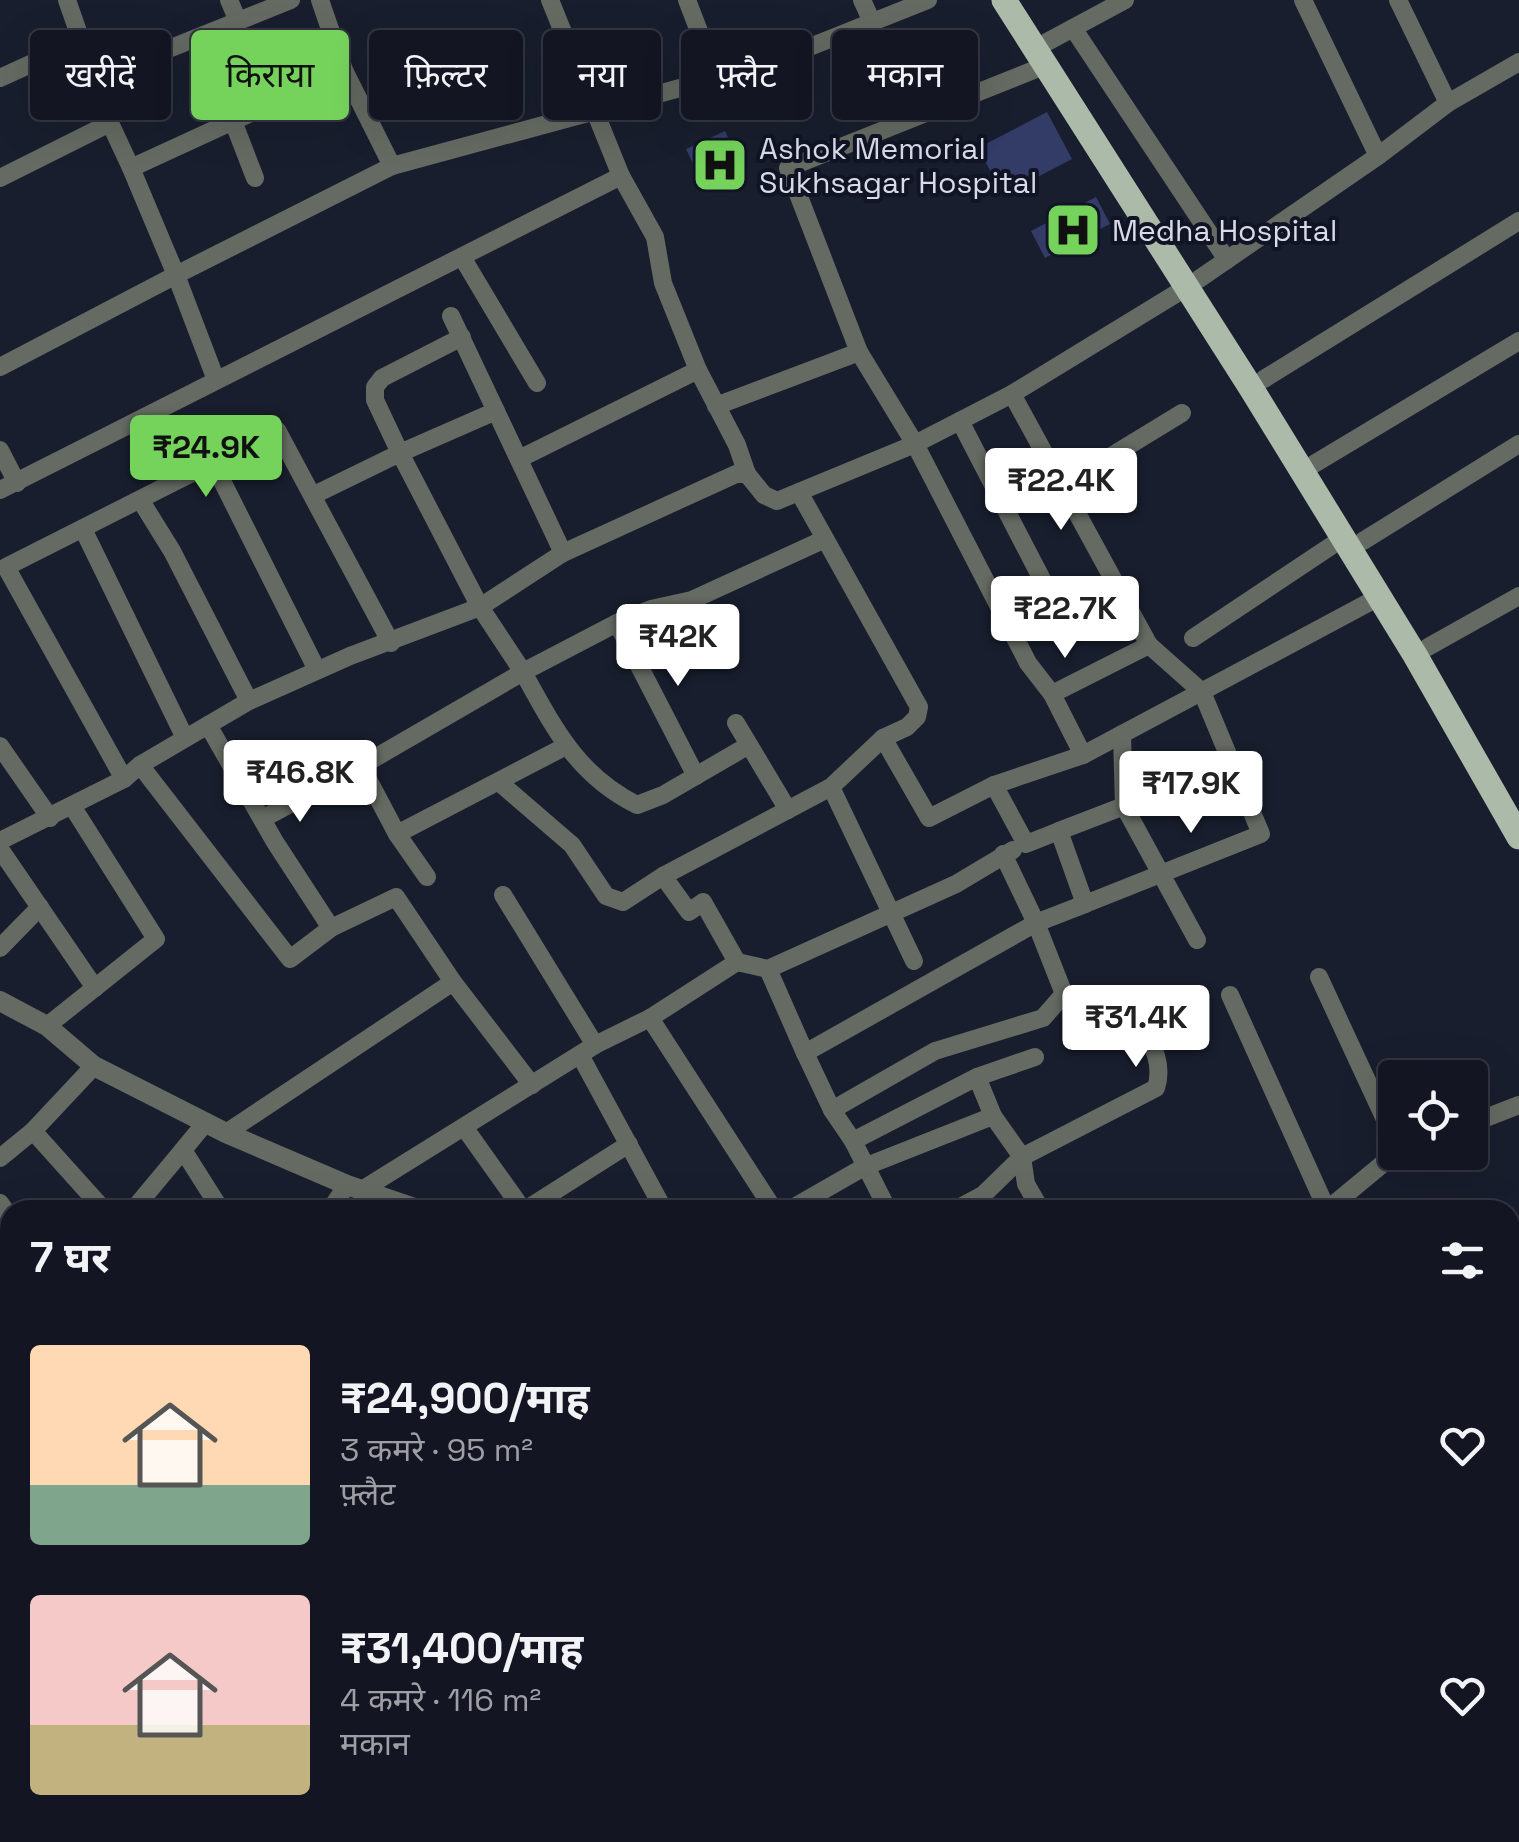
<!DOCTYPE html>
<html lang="hi">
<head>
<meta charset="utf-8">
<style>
  body { margin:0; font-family:"Space Grotesk","Noto Sans Devanagari",sans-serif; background:#20232f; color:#f1f3f6; height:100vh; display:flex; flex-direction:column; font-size:38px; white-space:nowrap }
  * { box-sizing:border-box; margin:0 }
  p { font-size:32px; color:#9d9fa5 }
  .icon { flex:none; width:55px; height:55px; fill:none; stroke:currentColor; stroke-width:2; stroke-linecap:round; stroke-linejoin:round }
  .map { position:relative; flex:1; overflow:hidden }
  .details { position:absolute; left:0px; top:1200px; width:1520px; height:642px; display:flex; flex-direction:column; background:#131622; border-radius:30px 30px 0 0; box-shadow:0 10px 40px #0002,0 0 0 2px #323540 }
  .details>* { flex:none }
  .hud { position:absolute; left:30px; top:30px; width:1000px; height:90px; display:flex; gap:20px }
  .tools { position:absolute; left:1378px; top:1060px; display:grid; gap:20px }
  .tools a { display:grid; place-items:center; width:110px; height:110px; border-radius:10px; background:#131622; box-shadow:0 10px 40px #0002,0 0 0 2px #323540; font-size:50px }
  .price { position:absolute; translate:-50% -85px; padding:0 22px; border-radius:10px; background:#fff; color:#222; font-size:32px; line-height:65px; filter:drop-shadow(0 2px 5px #0008) }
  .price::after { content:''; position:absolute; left:50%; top:60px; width:30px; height:22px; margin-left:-15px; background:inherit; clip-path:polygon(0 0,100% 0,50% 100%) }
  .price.selected { background:#75d25b; color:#111 }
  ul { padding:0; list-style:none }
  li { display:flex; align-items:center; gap:30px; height:250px; padding:0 30px }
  li span { display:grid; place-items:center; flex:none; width:280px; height:200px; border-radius:10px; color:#555 }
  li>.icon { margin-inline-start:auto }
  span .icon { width:120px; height:120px; fill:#fffc; stroke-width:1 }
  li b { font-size:42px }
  h2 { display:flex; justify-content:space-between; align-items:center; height:120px; padding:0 30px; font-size:42px }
  .pill { padding:0 35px; border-radius:10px; background:#131622; box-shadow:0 10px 40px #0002,0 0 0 2px #323540; font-size:35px; line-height:90px }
  .pill.selected { background:#75d25b; color:#111 }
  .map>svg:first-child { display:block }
  .building { fill:#323c67 }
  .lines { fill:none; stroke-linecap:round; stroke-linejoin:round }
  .minor { stroke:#656b63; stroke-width:18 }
  .tertiary { stroke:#656b63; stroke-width:20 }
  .primary { stroke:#acbaa9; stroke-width:25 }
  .labels { text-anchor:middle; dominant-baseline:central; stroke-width:8; stroke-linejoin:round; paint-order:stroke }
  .poi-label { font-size:30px; fill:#d9dce8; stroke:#101424; text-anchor:start }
</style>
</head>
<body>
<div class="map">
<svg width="1519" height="1842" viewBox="0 0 1519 1842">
  <rect width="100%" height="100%" fill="#191e2e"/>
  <g class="building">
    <path d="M1047 112 1072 159 1003 195 978 148Z"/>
    <path d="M725 131 743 169 704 187 686 149Z"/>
    <path d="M1096 197 1110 224 1045 258 1031 231Z"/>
  </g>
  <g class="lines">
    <g class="minor">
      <path d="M67 0 110 123 131 168"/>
      <path d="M229 0 237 19"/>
      <path d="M320 0 344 70 392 166"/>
      <path d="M687 0 717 78"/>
      <path d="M862 0 872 22"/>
      <path d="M1303 0 1378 156"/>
      <path d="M1398 0 1448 103"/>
      <path d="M1073 28 1227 260"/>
      <path d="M1047 42 1125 0"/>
      <path d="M1044 66 788 168 859 352 915 444 1028 663 1052 694"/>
      <path d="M0 78 81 41"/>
      <path d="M96 78 291 0"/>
      <path d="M233 121 255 178"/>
      <path d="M621 176 655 237 663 283 698 370 737 445 747 474"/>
      <path d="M0 178 110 123"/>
      <path d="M462 257 537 383"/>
      <path d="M1199 279 1378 156 1448 103 1519 62"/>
      <path d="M451 316 563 553"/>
      <path d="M462 337 382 378 375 387V400L400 453 496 411"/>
      <path d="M0 367 176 275 131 168 344 70"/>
      <path d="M1264 379 1519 221"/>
      <path d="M216 380 176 275 392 166 717 78 777 60 928 0"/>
      <path d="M1012 394 1149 645 1052 694 1083 755"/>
      <path d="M716 406 859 352"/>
      <path d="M960 421 1049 593"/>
      <path d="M0 450 17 483"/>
      <path d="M519 459 698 370"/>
      <path d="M213 463 317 670"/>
      <path d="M1314 464 1519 341"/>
      <path d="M1064 485 1182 413"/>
      <path d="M0 490 621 176 550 0"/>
      <path d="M314 495 400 453 480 607 523 672 617 623 651 609 692 600 825 539"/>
      <path d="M141 501 172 551 249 701"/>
      <path d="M83 529 185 738"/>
      <path d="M1363 541 1519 444"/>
      <path d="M617 623 696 776"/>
      <path d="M1193 638 1343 538"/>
      <path d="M1428 647 1519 596"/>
      <path d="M736 723 788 810"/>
      <path d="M208 725 275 842 331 928"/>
      <path d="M1122 734 1124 806 1197 940"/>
      <path d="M883 738 929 818 994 785 1083 755 1379 597"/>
      <path d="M0 746 50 818"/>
      <path d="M140 765 290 959 331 928 396 897 453 982 532 1085"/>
      <path d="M361 766 397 834 427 877"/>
      <path d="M124 779 6 567 277 430 391 643"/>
      <path d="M500 783 572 845 606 896 623 902 663 876"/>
      <path d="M994 785 1026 844 1059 831 1085 904 1261 834 1202 692 1149 645"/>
      <path d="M831 787 914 961"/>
      <path d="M262 819 361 766 523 672C554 728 577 775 637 805L663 795 749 745"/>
      <path d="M1059 831 1124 806"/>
      <path d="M397 834 564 747"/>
      <path d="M0 841 124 779 140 765 249 701 350 656 480 607 563 553 736 474H747L764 495 777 501 915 444 1012 394 1187 287"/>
      <path d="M0 849 95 988"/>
      <path d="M0 948 40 907"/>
      <path d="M737 962 768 969 956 884 1013 850"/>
      <path d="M768 969 805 1053"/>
      <path d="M1319 977 1395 1141"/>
      <path d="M1230 995 1327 1210"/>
      <path d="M47 1026 156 939 72 806"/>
      <path d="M595 1045 650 1018"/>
      <path d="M580 1055 664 1210"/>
      <path d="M977 1077 993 1116 1022 1157 1026 1184 1041 1210"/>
      <path d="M832 1110 935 1051 1043 1018 1064 994 1036 923 1003 854"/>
      <path d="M206 1122 183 1150 221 1210"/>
      <path d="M1470 1124 1519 1105"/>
      <path d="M464 1127 523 1210"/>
      <path d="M33 1131 104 1210"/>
      <path d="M226 1133 453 982"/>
      <path d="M853 1141 977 1077 1035 1057"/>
      <path d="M0 1158 33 1131 94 1066"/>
      <path d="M362 1190 595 1045 503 895"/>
      <path d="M0 1203 10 1217"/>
      <path d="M133 1210 183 1150"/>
      <path d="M330 1210 347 1185"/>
      <path d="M525 1210 629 1144"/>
      <path d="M774 1210 650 1018 737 962 703 902 689 912 663 876 831 787 883 738 907 727 917 717 919 707 799 492"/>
      <path d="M789 1210 864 1167 993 1116"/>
      <path d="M888 1210 853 1141 832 1110 805 1053 1036 923 1085 904"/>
      <path d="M955 1210 983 1195 1022 1157 1156 1088C1165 1060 1148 1038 1136 1013"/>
      <path d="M1327 1210 1397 1152"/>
      <path d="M1510 1284 1519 1278"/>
      <path d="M0 1313 10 1307"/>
      <path d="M0 1390 10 1411"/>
      <path d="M1510 1426 1519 1444"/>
      <path d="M0 1554 10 1549"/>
      <path d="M1510 1570 1519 1567"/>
      <path d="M0 1607 10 1626"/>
      <path d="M1510 1666 1519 1662"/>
      <path d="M1510 1716 1519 1727"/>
      <path d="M303 1832 308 1842"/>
      <path d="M835 1832 842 1842"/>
      <path d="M1024 1832 1033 1842"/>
      <path d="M1140 1832 1148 1842"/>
      <path d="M1349 1832 1356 1842"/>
      <path d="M13 1842 49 1832"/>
      <path d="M531 1842V1832"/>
      <path d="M773 1842 786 1832"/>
    </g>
    <g class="tertiary">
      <path d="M0 1001 47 1026 94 1066 226 1133 347 1185 420 1210"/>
      <path d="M1510 1476 1519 1470"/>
      <path d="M1314 1842 1326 1832"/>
    </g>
    <path class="primary" d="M1004 0 1251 388 1415 655 1519 837"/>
  </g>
  <defs>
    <g id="hospital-square" transform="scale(2.875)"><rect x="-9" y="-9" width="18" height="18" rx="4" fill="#75d25b" stroke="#101424"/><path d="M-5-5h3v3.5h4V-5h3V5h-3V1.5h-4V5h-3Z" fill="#111"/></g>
  </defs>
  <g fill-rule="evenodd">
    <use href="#hospital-square" x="720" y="165"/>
    <use href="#hospital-square" x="1073" y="230"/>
  </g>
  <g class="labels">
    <g class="poi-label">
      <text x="759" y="148">Ashok Memorial<tspan x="759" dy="34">Sukhsagar Hospital</tspan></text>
      <text x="1112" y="230">Medha Hospital</text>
    </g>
  </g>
</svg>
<div class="tools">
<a><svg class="icon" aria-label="locate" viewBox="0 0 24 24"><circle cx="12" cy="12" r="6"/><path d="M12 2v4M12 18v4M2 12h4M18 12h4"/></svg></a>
</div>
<b class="price selected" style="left:206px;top:500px">₹24.9K</b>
<b class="price" style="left:1061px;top:533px">₹22.4K</b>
<b class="price" style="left:1065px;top:661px">₹22.7K</b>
<b class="price" style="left:678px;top:689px">₹42K</b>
<b class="price" style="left:300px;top:825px">₹46.8K</b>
<b class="price" style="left:1191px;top:836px">₹17.9K</b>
<b class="price" style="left:1136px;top:1070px">₹31.4K</b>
<div class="hud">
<a class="pill">खरीदें</a>
<a class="pill selected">किराया</a>
<a class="pill">फ़िल्टर</a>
<a class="pill">नया</a>
<a class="pill">फ़्लैट</a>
<a class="pill">मकान</a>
</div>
<section class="details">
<h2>7 घर<svg class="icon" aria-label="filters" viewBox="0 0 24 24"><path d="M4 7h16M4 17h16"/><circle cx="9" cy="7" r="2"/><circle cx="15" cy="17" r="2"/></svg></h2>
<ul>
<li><span style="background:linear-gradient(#ffd9b3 70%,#7fa58c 0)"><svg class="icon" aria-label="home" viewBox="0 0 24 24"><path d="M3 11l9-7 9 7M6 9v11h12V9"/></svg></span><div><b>₹24,900/माह</b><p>3 कमरे · 95 m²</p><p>फ़्लैट</p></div><svg class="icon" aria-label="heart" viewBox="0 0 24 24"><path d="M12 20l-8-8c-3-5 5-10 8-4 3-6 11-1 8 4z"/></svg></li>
<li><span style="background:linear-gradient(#f6c9c9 65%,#c2b280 0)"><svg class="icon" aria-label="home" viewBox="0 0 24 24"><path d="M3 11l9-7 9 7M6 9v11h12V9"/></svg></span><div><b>₹31,400/माह</b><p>4 कमरे · 116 m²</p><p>मकान</p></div><svg class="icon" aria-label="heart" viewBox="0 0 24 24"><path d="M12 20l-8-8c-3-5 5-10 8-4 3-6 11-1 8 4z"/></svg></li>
</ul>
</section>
</div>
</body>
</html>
